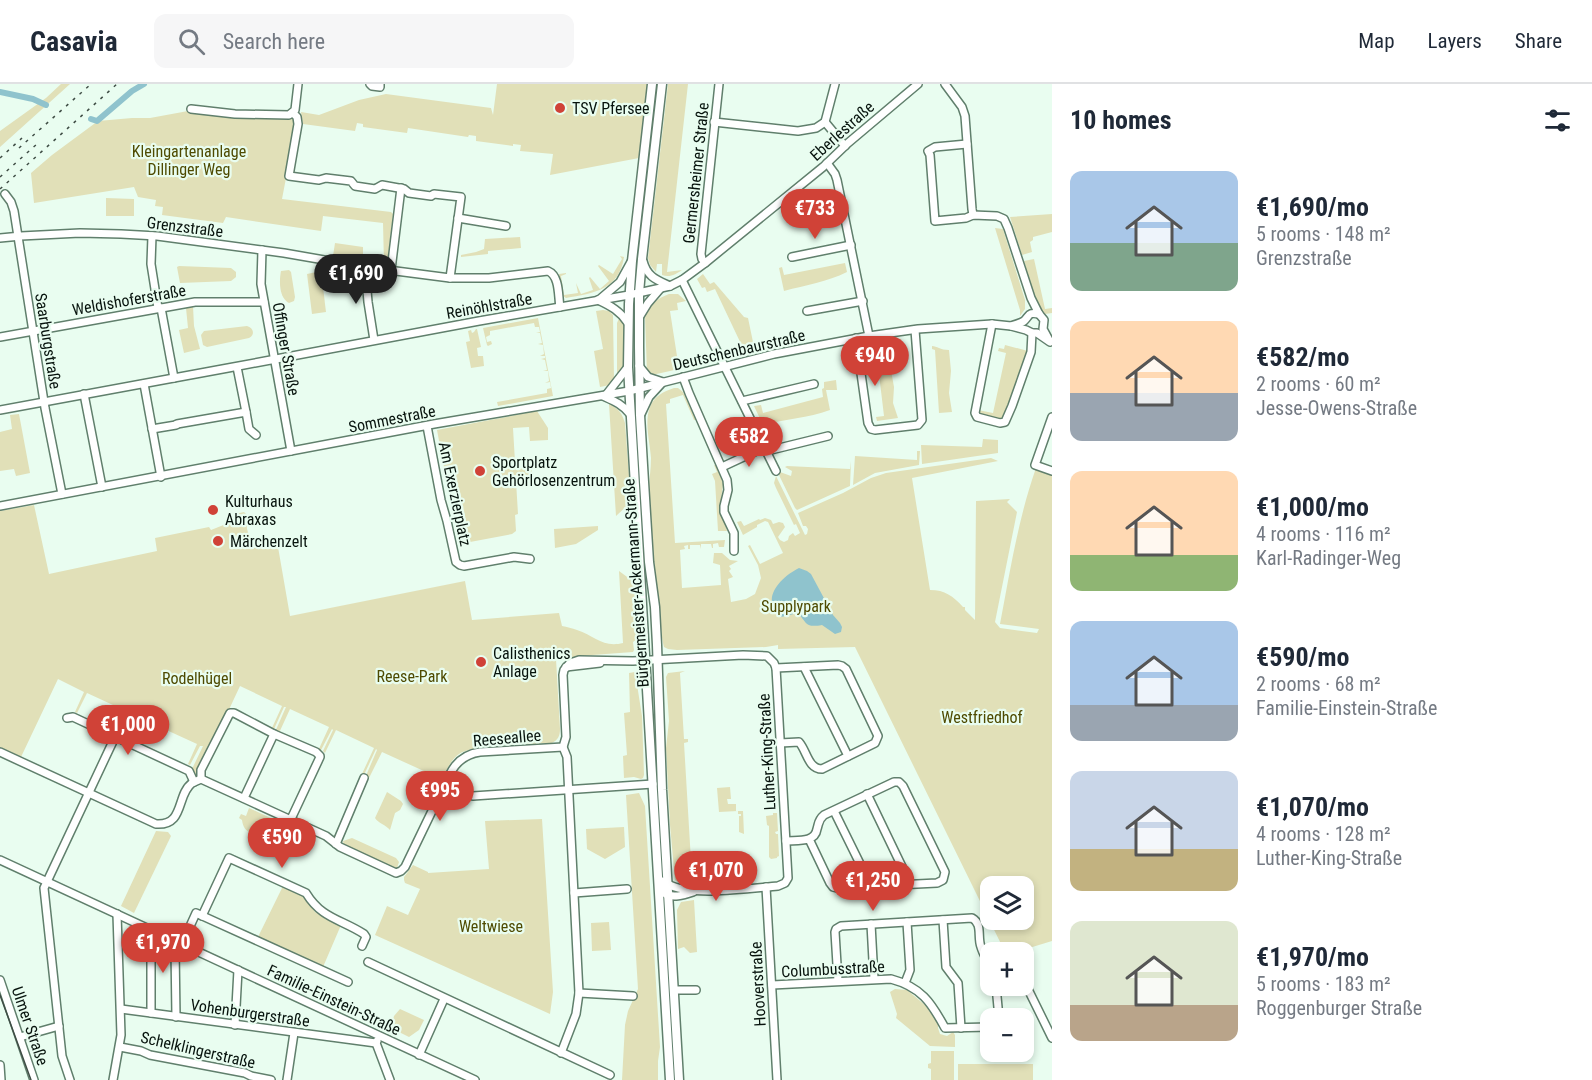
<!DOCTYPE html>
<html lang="en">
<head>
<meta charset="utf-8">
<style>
  body { margin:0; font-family:"Roboto Condensed",sans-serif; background:#f6f6f7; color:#1f2937; height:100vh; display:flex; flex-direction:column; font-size:22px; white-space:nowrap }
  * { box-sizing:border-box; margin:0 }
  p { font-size:20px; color:#747a83 }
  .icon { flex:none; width:33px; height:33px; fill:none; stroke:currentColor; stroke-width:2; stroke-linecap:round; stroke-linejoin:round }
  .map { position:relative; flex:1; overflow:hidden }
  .sheet { display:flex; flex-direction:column; background:#fff; width:540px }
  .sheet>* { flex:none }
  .buttons { position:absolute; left:980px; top:792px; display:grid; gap:12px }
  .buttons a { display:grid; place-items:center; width:54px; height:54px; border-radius:12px; background:#fff; box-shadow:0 3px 9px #0003; font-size:30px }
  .price { position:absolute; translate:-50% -51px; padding:0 14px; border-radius:21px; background:#d04237; color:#fff; font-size:20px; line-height:39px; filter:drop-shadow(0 2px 3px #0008) }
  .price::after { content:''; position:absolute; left:50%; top:36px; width:18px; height:14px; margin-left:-9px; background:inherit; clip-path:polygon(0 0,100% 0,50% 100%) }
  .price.on { background:#222; color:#fff }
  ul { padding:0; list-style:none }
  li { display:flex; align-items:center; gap:18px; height:150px; padding:0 18px }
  li span { display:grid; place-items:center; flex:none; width:168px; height:120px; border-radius:12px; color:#555 }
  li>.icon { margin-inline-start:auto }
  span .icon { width:72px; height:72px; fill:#fffc; stroke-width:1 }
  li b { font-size:26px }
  h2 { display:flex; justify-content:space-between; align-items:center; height:72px; padding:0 18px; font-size:26px }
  header { display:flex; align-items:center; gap:36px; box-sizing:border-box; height:84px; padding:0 30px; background:#fff; border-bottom:2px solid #e0e1e3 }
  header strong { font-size:28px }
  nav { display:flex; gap:33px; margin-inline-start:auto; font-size:21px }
  .search { width:420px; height:54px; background:#f6f6f7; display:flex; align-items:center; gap:15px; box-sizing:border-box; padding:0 21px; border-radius:12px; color:#747a83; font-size:22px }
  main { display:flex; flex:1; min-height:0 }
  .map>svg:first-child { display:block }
  .green { fill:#e1e0b8; fill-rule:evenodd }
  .water { fill:#8fc3cd }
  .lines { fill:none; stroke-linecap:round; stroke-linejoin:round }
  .canal { stroke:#8fc3cd; stroke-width:6 }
  .minor-casing { stroke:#607f6c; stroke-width:10 }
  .major-casing { stroke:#607f6c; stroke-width:11 }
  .minor { stroke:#fff; stroke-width:7 }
  .major { stroke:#fff; stroke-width:8 }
  .tram { stroke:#3f4d45; stroke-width:1.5 }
  .rail { stroke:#3f4d45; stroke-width:1.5; stroke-dasharray:3 6; stroke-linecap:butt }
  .poi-dot { fill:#d04237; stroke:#e9fdf0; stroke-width:2 }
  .labels { text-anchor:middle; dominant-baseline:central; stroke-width:4.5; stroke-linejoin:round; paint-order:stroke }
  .poi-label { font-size:16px; fill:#07130d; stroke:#e9fdf0; text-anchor:start }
  .street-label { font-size:16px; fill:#07130d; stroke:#e9fdf0 }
  .park-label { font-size:16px; fill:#4e4a00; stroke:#e9fdf0 }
</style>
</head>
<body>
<header>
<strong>Casavia</strong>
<div class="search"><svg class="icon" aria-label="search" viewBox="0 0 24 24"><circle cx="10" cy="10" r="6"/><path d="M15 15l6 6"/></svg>Search here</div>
<nav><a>Map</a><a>Layers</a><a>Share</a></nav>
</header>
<main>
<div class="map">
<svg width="1052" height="996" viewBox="0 0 1052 996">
  <rect width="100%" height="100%" fill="#e9fdf0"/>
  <g class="green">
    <path d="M61 0H70L0 63V47L46 14Z"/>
    <path d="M497 0H647L639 74 550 91 553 70 520 67 521 61 513 60V62L476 57V52L469 51 468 53 408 44 407 49 363 43V40L357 39 355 47 303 40 301 28 319 31 359 16 386 10 491 24 493 31Z"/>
    <path d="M668 0H688L667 188 682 186C676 190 670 194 662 191V180H657L656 188 650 181 648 174Z"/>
    <path d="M188 27 225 33 294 35 291 68 282 115 391 128 393 130 387 181 384 180 383 139 323 132 321 147 226 133 223 139 162 131 163 123 155 122 156 116 138 113 134 103 34 119 31 89 52 71 98 37 132 34H150Z"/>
    <path d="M106 114 134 115V132H106Z"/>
    <path d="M1052 130V148L1033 153V156L1030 158 1032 168 1022 171 1010 133Z"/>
    <path d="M995 144 1003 145 1025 216V225L1020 232V226Z"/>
    <path d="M520 153 521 164 488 167V170L461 173V171L476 168 484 165 485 155Z"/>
    <path d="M335 159 363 163V176L333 172Z"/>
    <path d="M620 172 624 173C619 206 594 209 566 214L563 212 559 190 566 189V190L561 192 564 211 578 209 576 199 581 210 593 206 589 194 590 193 600 205 609 197 598 182 599 181 613 190 622 175Z"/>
    <path d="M1034 175 1045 225 1052 224V229L1045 230 1038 221 1024 185 1026 183 1024 177Z"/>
    <path d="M845 179 847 188C827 198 806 201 784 207L779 184 782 183 784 191Z"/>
    <path d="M179 182 231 184 236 188V193L231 197 180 199 177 183Z"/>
    <path d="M289 186 291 188 295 213 294 217 289 219C279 214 279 197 281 187Z"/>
    <path d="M321 187 326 228 312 230 307 190Z"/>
    <path d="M703 190 710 200 714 198 744 233 748 234 753 258 742 262 715 205 707 208 705 203 702 204 697 195Z"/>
    <path d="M669 210H678L686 217 677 219 678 226 670 227 679 285 652 291 647 290 645 232C649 221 658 214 669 210Z"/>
    <path d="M193 222 194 242 200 265 184 269 179 246 188 244 186 224Z"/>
    <path d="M603 226 609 227 613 231 614 294 610 301 600 303 594 267 603 265 596 227Z"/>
    <path d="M620 232 624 236 625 242 624 282 620 292 617 288V239Z"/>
    <path d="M538 234 553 312 498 322 497 318 547 309V305L551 304 550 298 545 299 549 297 548 287H543L547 286 545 276 541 275 545 274V272H540L544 270 543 261 538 260 542 259 540 249H536L540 248 539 243H535L534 239 490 247V251L486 253 487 258 491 257 492 260 488 262 487 261 483 244Z"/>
    <path d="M247 242C254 244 255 251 249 254L207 263 203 261 201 251 204 247Z"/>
    <path d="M476 245H477L481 263 477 264 478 272H483L484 282 471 284 466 258 470 257 468 247 471 246 472 249 474 248Z"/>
    <path d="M1005 261 1028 267 1003 337 980 332 978 326 993 329 1006 269 998 267 999 264 1004 265Z"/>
    <path d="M932 262C937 262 940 266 949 266L951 287 949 309 952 328 939 329 935 266 932 265Z"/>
    <path d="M887 264 889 273 893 270 896 273 894 276 889 275 894 303 893 319 898 334 877 337 876 333 884 332 876 265Z"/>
    <path d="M836 296 837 306H826L830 326C808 334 785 335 763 341L754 322 761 321 763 329 823 313 822 305 824 304V298Z"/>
    <path d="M674 304H678L683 308 696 336H694L683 311 670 315V319L666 320 675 459 725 456 724 463H719L718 459 713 460V464H712L711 460H701V465L700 461H690V465H688V461L684 462 685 465 680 466 682 504 721 501 720 481 713 479 714 469H722L730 476 738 477 729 482 731 485 729 487 733 493 728 495 731 518 746 515 755 510 761 494 758 481 748 462 750 461 760 480 783 469 768 438 765 437 757 441V443L743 451 737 438 741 437 744 442 759 435 760 436 765 434 771 436 773 440 779 438 783 439 785 443 778 453 780 456 784 458 788 456 789 452 793 449 795 452 800 449 796 440 794 441 776 404 774 399 776 392 805 451 807 450 808 445 806 442H803L798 429 843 409 871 394 886 389 991 374 998 377 912 394 930 506C945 506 953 512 963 523H965V526L975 536 976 417 1010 415 1007 418 1017 428 995 538 1000 544 1037 549 1039 545 1000 540C1010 488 1018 435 1036 384L1052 391V857L1016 868H1005L855 563 778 565V561L766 563 677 566 668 565 664 563C660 549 661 533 659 517 654 481 650 443 649 407 649 396 651 385 651 374 650 358 644 338 650 323 654 312 663 308 674 304ZM990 802H1023V836H990Z"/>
    <path d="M609 320C619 324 622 330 625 339L631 418 616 432Z"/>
    <path d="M537 327 548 344V356L530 357 529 343 513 344 515 378 531 377 532 396 516 397 518 430 515 431 516 447 512 450 470 458 460 408 449 410 437 346Z"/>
    <path d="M19 330 30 389 16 392 14 385 0 387V348L12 345 10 331Z"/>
    <path d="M983 355 998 356V369L922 380 921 361 982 363Z"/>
    <path d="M917 367H920L919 381 875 389 853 401 855 372 917 376Z"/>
    <path d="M851 377 850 402 797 426 795 424 779 391 780 388 791 392 792 387 785 383 787 382 850 385Z"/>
    <path d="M714 381 717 382 723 400 720 424 727 447H718L715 397 712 390 717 388Z"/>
    <path d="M34 421 49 490 157 467 155 454 209 443 211 446 226 440 235 430 244 428 246 430 247 445 253 464 267 462 268 465 278 463 290 532 465 497 472 536 559 529 562 542C567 543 572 544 577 546 595 552 603 564 623 559L619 487 634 498 637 555 633 558 634 566 633 568 579 572 567 575H556L560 645C560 652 558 656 552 659 532 660 473 660 459 670 447 678 436 709 429 723L426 721 437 693 382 668 368 696 365 694 377 666 376 665 363 693 361 692 374 664 336 646 325 669 323 667 333 646 332 645 320 668 318 667 329 643 290 625 279 649 275 648 286 623H284L274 645 272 644 282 622 240 602 198 692 196 691 192 685 203 662H200L190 681 188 680 197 660 138 633 128 653 123 650 132 630 130 629 121 649 117 648 126 627 87 609 77 629 75 628 84 608 58 595 21 673 0 663V427Z"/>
    <path d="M598 442V446L576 460 555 464 554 445Z"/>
    <path d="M685 587 680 589 684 655H688V658L684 659 691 777H695L696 790 698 792H703V796L713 795V793L715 795H724V790L728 792 729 798 682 800 675 796 670 741 666 664 669 637 666 593 668 589Z"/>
    <path d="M635 588 642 632 644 691 643 694 641 695 634 693 624 694 623 672 627 671 624 629 630 628 629 589Z"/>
    <path d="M730 703 731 715H727L728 720H736V727H743L744 750 739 748V732H741V730H738V727L719 728 717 704Z"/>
    <path d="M387 708 401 717 403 720 400 726 395 729 390 746C386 741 378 739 375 734Z"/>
    <path d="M639 709 645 722 660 963 658 977V996H622L625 941 628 927 638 905 626 711Z"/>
    <path d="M249 724 275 736 269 749 255 742 252 750C245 746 243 743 242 736L239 734 241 730 246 732Z"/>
    <path d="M773 729H777L778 747 775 748 776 750H778L779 772 777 773V774L771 775 769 773V742L767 741 766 732 773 731Z"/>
    <path d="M542 735 553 908 550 930 375 851 387 822 408 831 420 805 405 799 404 796V793L413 781 428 788V789L489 785 485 737Z"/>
    <path d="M624 743 625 763 605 775 587 765 586 745Z"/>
    <path d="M156 747 168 748 171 752 134 829 121 822Z"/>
    <path d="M352 754 396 774 399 778 397 784 393 785 344 763 343 757Z"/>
    <path d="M283 802 305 812 315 828 341 841 323 883 258 853Z"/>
    <path d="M694 816 697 868 690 869 684 863 678 865 677 826 681 818Z"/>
    <path d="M609 838 611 866 592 867 591 839Z"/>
    <path d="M895 905 907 906 925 921 938 939V944L940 950 947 952 953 948 955 951V963L930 962 896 934 897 930 890 908Z"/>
    <path d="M400 925 424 936 419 946 409 953 391 944 394 932Z"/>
    <path d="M931 967H954V996H931V985L928 984V980L931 979Z"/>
    <rect x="958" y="980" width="75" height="16"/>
  </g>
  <path class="water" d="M799 484 807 487 811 490 833 531 840 539 842 543 841 548 835 550 822 541C805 544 807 539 798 529L781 533C759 515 781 493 799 484Z"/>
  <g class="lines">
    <g class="canal">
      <path d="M0 8 33 15 46 21"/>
      <path d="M91 35 97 37 132 7 144 0"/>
    </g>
    <g class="minor-casing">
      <g id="minor">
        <path d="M370 0 372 2 380 3V0"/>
        <path d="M835 0 825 38 845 62"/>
        <path d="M945 0 962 23 965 32 972 125 973 131"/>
        <path d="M191 25 235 30 289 31 295 26 298 0"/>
        <path d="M293 29 297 33 298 40 289 92 319 96 326 94 351 97 355 102 375 105 382 101 404 105 409 109 431 112 434 110 461 113 450 194"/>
        <path d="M714 38 798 47 816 44 825 38"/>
        <path d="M967 60 935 63 928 67 930 71 935 137 966 134 973 131 997 132 1004 135 1008 144 1031 214 1039 230 1044 236 1043 245 1049 256"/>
        <path d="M827 79 835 90 837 96 869 252"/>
        <path d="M5 110 11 118 14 127 45 324 62 410"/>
        <path d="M458 134 506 142"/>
        <path d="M152 152 151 180 158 224"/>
        <path d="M0 154 21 152 80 149 121 150 157 152 284 169 365 183 450 194H489L548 187C560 192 558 212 560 223"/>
        <path d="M262 166 261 200 291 367"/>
        <path d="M792 173 851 161"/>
        <path d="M643 177C647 193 657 196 670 202"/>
        <path d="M705 179 702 175 701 170 719 0"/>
        <path d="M365 183 368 218 374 256"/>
        <path d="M391 186 401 104"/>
        <path d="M682 196 776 387"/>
        <path d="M600 215 620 198 631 178"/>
        <path d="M598 216C611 222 620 227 628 239"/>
        <path d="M161 224 174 294"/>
        <path d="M807 227 863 217"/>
        <path d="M640 232 648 219 660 205"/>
        <path d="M992 240 975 329 977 333 1000 339 1005 338 1012 322 1031 268 1032 249"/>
        <path d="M1011 242C1014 241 1021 239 1024 237 1030 231 1028 228 1039 230"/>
        <path d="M0 253 195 218H264"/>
        <path d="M856 254 868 339 871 345 875 346 918 341 922 336 915 246"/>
        <path d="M639 282 648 293 663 298"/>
        <path d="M237 283 246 328"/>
        <path d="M683 293 689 309 727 396 728 406 724 422V428L734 449V467"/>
        <path d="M144 300 161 393"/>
        <path d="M84 310 102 403"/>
        <path d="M606 311 628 283"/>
        <path d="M603 312C614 317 622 320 630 330"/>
        <path d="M742 317 814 300"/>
        <path d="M0 326 228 284 479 237 629 211 670 202 682 196 705 179 823 83 848 59 918 0"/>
        <path d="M641 330 649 313 661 300"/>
        <path d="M1052 333 1035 381 1052 387"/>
        <path d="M177 340 246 328 249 345 256 351"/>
        <path d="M427 342 441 416 447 437 456 478 460 481 464 482 514 473 530 475"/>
        <path d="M152 345 176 341"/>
        <path d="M767 367 828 352"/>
        <path d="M722 383 765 363"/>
        <path d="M0 422 434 340 629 307 774 270 869 252 918 245 992 240 1011 242 1026 246 1032 249H1037L1050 258"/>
        <path d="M566 583 600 579"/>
        <path d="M804 583 848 672"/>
        <path d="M776 584 838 581 842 582 846 585 878 652 875 659 822 685C808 685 807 667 799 658L780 659"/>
        <path d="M67 634 73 633 189 687 194 698"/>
        <path d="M0 668 156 740C185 742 176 711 192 699 194 698 199 696 201 695L326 752 340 763 396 789 401 787 405 783 432 727 436 721C447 698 451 672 480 668L563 663 566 653 563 591 564 586 570 579 579 576 633 577 743 571 767 572 774 579 776 584 788 794 785 799 778 802C752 804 689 813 668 800"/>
        <path d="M201 695V686L230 629H234L274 650"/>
        <path d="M867 710 906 791 907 800"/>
        <path d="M473 712 653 700"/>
        <path d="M244 714 274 650 316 668 320 672V673L291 735"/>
        <path d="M834 727 868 796V803"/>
        <path d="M786 757C797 756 815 759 817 745 819 739 818 736 824 731L894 698H899L903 702 945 788 943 796 937 799 837 804 833 803 830 799 809 755"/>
        <path d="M336 760 364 694"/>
        <path d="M0 776 475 996"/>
        <path d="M662 797 664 809C672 815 684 811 693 808"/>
        <path d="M766 803 777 996"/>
        <path d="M574 809 627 805"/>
        <path d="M202 832 229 774 306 809C322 835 341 835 364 850L366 853 362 862"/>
        <path d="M943 836 946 883 958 899 961 944"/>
        <path d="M871 840 874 895"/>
        <path d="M182 860 196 829 348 898"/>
        <path d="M368 878 610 991"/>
        <path d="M1023 895 1052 954"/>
        <path d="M0 896 34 996"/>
        <path d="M838 897 835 848 836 845 841 842 972 834C983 840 977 853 981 863 983 870 987 876 990 882"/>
        <path d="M905 899 910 886 907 838"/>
        <path d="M772 901 891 895C921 903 931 918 945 944L990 943"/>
        <path d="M996 902 999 934"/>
        <path d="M674 906H696"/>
        <path d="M579 909 633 912"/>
        <path d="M121 925 376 959"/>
        <path d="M151 929V853L153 847"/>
        <path d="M176 933 175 864 176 857"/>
        <path d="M235 941 238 886"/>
        <path d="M20 953 59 942"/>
        <path d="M377 957 376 959 390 996"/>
        <path d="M120 963 141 967 150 971 245 989 251 992 271 996"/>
        <path d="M561 969 576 930 579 909 567 673 563 663"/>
        <path d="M419 971 444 915"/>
        <path d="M0 981 1 996"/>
        <path d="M70 996 62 972 44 804 115 653"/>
        <path d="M113 996 121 951 117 830"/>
        <path d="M287 996 294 949"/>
      </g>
    </g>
    <g class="major-casing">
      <g id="major">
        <path d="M652 0 632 177 629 220 628 283 670 996"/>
        <path d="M662 0 642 175 639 209V263L640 331 644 398 649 478 655 523 657 561 662 706 679 996"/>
      </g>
    </g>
    <use href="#minor" class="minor"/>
    <use href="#major" class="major"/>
    <path class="tram" d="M0 911 31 996"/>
    <g class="rail">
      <path d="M19 64 91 0"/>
      <path d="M0 74 22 54"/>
      <path d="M0 93 37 60"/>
      <path d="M0 105 117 0"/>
    </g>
  </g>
  <g class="poi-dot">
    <circle cx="560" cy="24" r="6"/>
    <circle cx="480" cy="387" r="6"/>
    <circle cx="213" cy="426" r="6"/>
    <circle cx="218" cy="457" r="6"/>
    <circle cx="481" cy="578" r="6"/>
  </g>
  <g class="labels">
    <g class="poi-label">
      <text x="572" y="24">TSV Pfersee</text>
      <text x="492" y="378">Sportplatz<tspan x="492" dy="18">Gehörlosenzentrum</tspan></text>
      <text x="225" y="417">Kulturhaus<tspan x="225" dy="18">Abraxas</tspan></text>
      <text x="230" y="457">Märchenzelt</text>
      <text x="493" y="569">Calisthenics<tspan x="493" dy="18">Anlage</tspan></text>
    </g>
    <g class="street-label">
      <text transform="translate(842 47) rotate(-42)">Eberlestraße</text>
      <text transform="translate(696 89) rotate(-84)">Germersheimer Straße</text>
      <text transform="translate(185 143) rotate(7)">Grenzstraße</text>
      <text transform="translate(129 216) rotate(-10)">Weldishoferstraße</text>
      <text transform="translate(489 222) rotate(-10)">Reinöhlstraße</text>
      <text transform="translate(48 257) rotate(81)">Saarburgstraße</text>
      <text transform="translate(286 265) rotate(80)">Offinger Straße</text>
      <text transform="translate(739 266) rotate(-13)">Deutschenbaurstraße</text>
      <text transform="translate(392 335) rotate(-11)">Sommestraße</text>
      <text transform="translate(455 410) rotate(78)">Am Exerzierplatz</text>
      <text transform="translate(636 499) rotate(-94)">Bürgermeister-Ackermann-Straße</text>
      <text transform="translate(507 654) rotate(-5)">Reeseallee</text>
      <text transform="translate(767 668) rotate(-93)">Luther-King-Straße</text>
      <text transform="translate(833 885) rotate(-3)">Columbusstraße</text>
      <text transform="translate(758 900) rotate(-93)">Hooverstraße</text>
      <text transform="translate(334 916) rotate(25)">Familie-Einstein-Straße</text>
      <text transform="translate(250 929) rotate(8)">Vohenburgerstraße</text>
      <text transform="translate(30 942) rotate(71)">Ulmer Straße</text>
      <text transform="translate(198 966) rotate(13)">Schelklingerstraße</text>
    </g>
    <g class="park-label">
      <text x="189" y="67">Kleingartenanlage<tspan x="189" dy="18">Dillinger Weg</tspan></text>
      <text x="796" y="522">Supplypark</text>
      <text x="412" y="592">Reese-Park</text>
      <text x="197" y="594">Rodelhügel</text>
      <text x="982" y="633">Westfriedhof</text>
      <text x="491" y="842">Weltwiese</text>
    </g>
  </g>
</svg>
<div class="buttons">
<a><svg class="icon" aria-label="layers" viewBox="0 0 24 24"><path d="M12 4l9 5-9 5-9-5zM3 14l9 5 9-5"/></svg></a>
<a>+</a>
<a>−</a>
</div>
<b class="price" style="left:815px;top:156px">€733</b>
<b class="price on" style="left:356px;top:221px">€1,690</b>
<b class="price" style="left:875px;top:303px">€940</b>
<b class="price" style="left:749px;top:384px">€582</b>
<b class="price" style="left:128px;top:672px">€1,000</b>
<b class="price" style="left:440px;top:738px">€995</b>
<b class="price" style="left:282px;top:785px">€590</b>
<b class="price" style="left:716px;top:818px">€1,070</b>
<b class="price" style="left:873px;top:828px">€1,250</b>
<b class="price" style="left:163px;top:890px">€1,970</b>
</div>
<section class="sheet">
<h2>10 homes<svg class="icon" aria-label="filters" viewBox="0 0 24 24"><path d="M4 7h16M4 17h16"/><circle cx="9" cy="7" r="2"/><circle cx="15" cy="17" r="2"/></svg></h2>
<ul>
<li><span style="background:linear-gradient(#a9c7e8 60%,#7fa58c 0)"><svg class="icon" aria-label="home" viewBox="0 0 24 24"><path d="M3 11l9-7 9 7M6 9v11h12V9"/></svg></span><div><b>€1,690/mo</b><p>5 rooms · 148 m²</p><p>Grenzstraße</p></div></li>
<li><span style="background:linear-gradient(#ffd9b3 60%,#9aa5b1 0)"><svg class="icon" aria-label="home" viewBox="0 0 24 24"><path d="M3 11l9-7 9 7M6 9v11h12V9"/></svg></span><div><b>€582/mo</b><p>2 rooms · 60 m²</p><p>Jesse-Owens-Straße</p></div></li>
<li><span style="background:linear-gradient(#ffd9b3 70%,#8fb573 0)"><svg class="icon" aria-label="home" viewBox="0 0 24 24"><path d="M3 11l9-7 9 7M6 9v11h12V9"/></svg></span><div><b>€1,000/mo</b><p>4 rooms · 116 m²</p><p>Karl-Radinger-Weg</p></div></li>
<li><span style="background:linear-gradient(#a9c7e8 70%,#9aa5b1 0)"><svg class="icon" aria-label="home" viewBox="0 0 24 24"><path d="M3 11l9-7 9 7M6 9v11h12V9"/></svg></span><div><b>€590/mo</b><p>2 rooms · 68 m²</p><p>Familie-Einstein-Straße</p></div></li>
<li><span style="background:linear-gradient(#c9d6e8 65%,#c2b280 0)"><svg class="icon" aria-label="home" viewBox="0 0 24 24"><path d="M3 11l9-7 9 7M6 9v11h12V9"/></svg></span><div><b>€1,070/mo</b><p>4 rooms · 128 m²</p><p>Luther-King-Straße</p></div></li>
<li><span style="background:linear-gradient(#dfe7d0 70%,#b9a48a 0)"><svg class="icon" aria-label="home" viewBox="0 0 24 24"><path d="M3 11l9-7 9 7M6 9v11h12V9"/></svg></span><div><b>€1,970/mo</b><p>5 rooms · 183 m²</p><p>Roggenburger Straße</p></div></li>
</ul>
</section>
</main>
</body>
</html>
